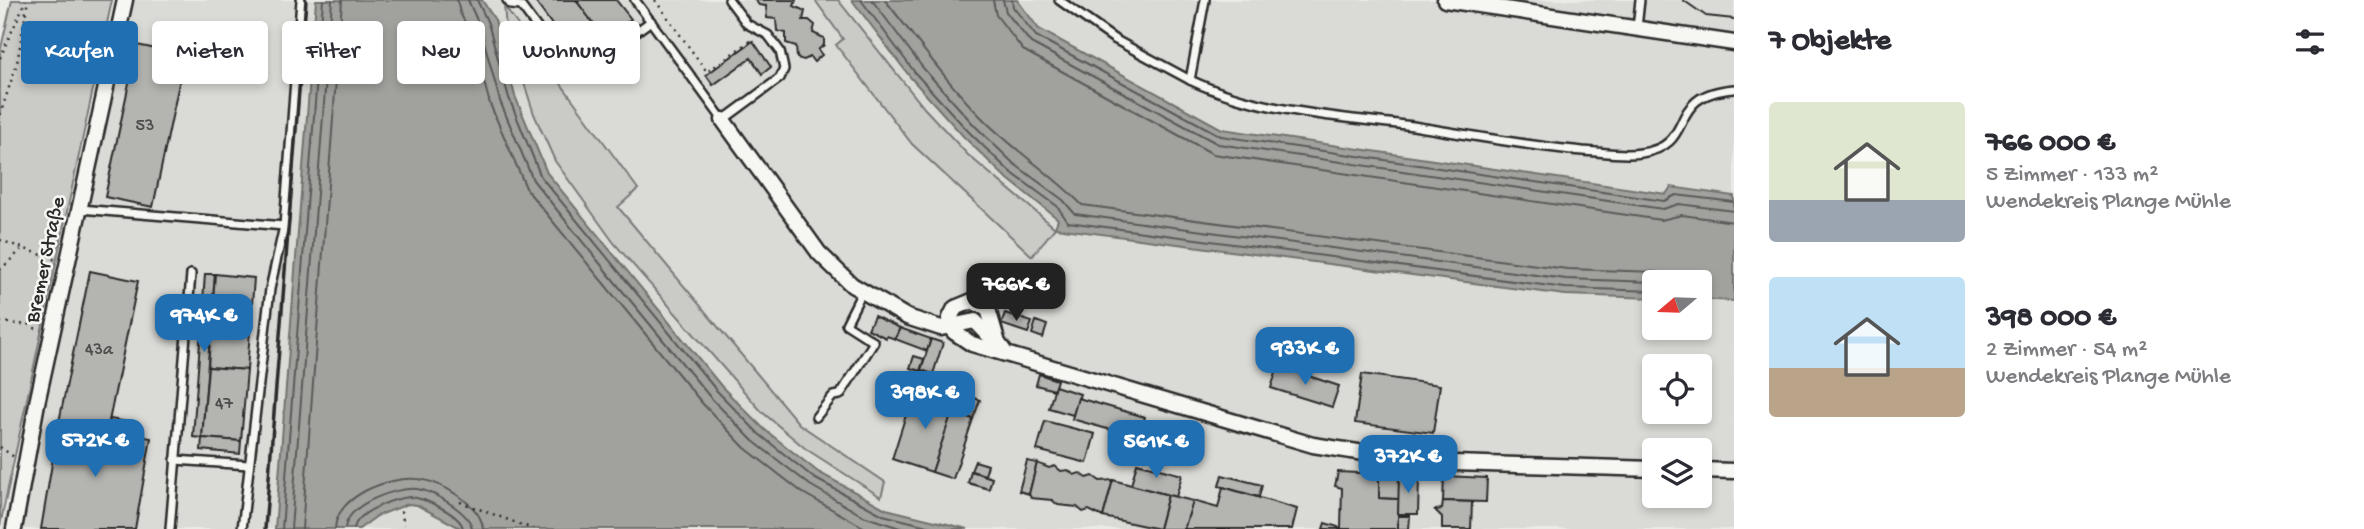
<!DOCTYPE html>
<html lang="de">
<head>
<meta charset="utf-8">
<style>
  body { margin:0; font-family:"Gochi Hand",sans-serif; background:#f7f7f7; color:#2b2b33; height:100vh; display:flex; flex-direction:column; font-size:26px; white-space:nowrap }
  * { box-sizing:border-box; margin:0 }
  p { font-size:23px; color:#7c7c81 }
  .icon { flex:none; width:38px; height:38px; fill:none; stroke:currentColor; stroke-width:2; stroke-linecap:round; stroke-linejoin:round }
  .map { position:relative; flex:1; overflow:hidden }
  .side { display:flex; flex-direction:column; background:#fff; width:630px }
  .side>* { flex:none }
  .top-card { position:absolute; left:21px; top:21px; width:665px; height:63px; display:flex; gap:14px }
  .needle { width:46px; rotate:251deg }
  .buttons { position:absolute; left:1642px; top:270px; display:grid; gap:14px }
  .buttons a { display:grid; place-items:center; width:70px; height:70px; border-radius:7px; background:#fff; box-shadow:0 4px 10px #0003; font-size:35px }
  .price { position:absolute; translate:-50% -60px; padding:0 16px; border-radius:14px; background:#1f6fb2; color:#fff; font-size:23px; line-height:46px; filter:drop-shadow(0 2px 4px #0008) }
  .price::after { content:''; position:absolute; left:50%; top:42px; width:21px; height:16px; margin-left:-10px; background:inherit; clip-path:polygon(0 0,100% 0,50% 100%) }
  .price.selected { background:#222; color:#fff }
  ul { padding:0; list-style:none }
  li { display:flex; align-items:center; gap:21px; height:175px; padding:0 35px }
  li span { display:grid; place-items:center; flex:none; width:196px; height:140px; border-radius:7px; color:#555 }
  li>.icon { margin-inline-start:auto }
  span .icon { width:84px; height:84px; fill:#fffc; stroke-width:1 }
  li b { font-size:30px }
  h2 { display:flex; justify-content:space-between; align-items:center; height:84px; padding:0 35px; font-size:30px }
  .pill { padding:0 24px; border-radius:7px; background:#fff; box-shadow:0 4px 10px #0003; font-size:24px; line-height:63px }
  .pill.selected { background:#1f6fb2; color:#fff }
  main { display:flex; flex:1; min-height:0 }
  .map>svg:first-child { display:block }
  .built { fill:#dadad6; fill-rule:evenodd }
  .green { fill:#cacac7; stroke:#7a7a79; stroke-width:2 }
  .water { fill:#a1a19e; stroke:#727270; stroke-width:2 }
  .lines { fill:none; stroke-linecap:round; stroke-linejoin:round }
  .shore { stroke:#5a5a59; stroke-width:2 }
  .building { fill:#b4b4b1; stroke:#2b2b2b; stroke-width:2 }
  .lane-casing { stroke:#2b2b2b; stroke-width:12 }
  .street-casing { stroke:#2b2b2b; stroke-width:19 }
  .path { stroke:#2b2b2b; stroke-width:2.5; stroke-dasharray:2 5; stroke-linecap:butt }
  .lane { stroke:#f6f6f2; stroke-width:7 }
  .street { stroke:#f6f6f2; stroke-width:14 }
  .tram { stroke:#2b2b2b; stroke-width:2 }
  .rail { stroke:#2b2b2b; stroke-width:3.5 }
  .labels { text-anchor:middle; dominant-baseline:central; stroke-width:5; stroke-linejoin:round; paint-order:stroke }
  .number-label { font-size:18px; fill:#4d4d4c }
  .street-label { font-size:21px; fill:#2b2b2b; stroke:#f6f6f2 }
</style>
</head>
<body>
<main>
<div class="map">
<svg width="1734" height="529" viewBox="0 0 1734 529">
  <rect width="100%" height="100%" fill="#eaeae6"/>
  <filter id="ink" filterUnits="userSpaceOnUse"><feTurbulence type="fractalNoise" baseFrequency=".0143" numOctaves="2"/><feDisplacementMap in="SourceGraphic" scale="14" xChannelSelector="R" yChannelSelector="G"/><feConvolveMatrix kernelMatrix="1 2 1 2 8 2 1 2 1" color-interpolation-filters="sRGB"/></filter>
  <g filter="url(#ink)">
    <path class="built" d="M115 0H1734V529H2ZM1654 282H1699V327H1654ZM1654 366H1699V411H1654ZM1654 450H1699V495H1654Z"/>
    <g class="green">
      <path d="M12 0H112L0 526V52Z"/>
      <path d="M815 0H838L925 109 968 155 1055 228 1032 256 912 144 836 45 843 39Z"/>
      <path d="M504 6 638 189 618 207 799 424 885 482 881 497 806 449 762 412 614 243 555 161 534 114 506 27Z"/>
    </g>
    <g class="water">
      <path d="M316 0H482L495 20 515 96 547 173 722 387 764 429 818 472 886 509 968 529H462L417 505 408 504 377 516 359 529H275Z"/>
      <path d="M852 0H1017L1039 29 1222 129 1666 194 1671 187 1734 196V301L1699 299V282H1654V298L1565 295 1055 228 1058 219 1003 175 964 137 911 78Z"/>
    </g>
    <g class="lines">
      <g class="shore">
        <path d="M457 0 460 13 470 31 490 104 527 190 702 403 745 448 803 493 867 529"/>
        <path d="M468 0 480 27 500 101 533 180 606 271 710 397 753 441 810 485 863 516 903 529"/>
        <path d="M477 0 488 23 509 98 541 177 717 391 759 434 814 478 883 515 939 529"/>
        <path d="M861 0 916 74 969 132 1008 170 1057 206 1068 222 1565 288 1654 291"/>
        <path d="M872 0 923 68 975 126 1013 163 1063 200 1075 214 1566 279 1654 282"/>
        <path d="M885 0C918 41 947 83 984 120 1015 151 1052 174 1082 205L1567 269 1657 272 1674 282"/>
        <path d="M993 0 996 15 1023 50 1213 154 1661 220 1682 215 1734 222"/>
        <path d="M1003 0 1006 12 1031 43 1218 144 1663 209 1679 204 1734 211"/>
        <path d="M1012 0 1013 7 1036 36 1221 136 1664 201 1676 195 1734 202"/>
        <path d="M282 529 323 0"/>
        <path d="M291 529 332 0"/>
        <path d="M302 529 342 0"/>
        <path d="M335 529C336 496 389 476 417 479 439 480 482 505 483 529"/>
        <path d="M345 529C347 504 395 487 417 489 433 491 471 513 472 529"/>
        <path d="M354 529C356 512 393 499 409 497 423 497 462 515 463 529"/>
      </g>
    </g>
    <g class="building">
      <path d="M534 0H576L604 38 577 59Z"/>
      <path d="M576 0H616L631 19 604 38Z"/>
      <path d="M796 0 794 6 805 11 803 20H809L815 25 813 33 824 38V45L818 50 822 55 814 62 810 57 804 60 797 58 796 46 786 43V33L777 31 776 19 767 18 766 6 759 5 755 0Z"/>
      <path d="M753 41 771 67 762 74 751 58 713 85 706 75Z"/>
      <path d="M137 45 185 55 153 207 105 197Z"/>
      <path d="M90 271 138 281 107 431 59 422Z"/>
      <path d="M205 274H215L202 438 193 437Z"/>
      <path d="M215 274 254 278 247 370 208 367Z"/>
      <path d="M1005 313 1032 322 1028 333 1001 324Z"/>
      <path d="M874 316 900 328 895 339 887 336 886 338 868 329Z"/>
      <path d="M1036 321 1047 325 1043 338 1032 334Z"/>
      <path d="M900 328 931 339 927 351 895 339Z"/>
      <path d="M931 339 943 343 933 374 921 370Z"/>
      <path d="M914 356 924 359 920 371 910 368Z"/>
      <path d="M1278 366 1339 386 1332 407 1271 388Z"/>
      <path d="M208 367 247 370 241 441 202 438Z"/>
      <path d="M920 371 933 374 923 403 911 399Z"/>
      <path d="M1039 374 1057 380 1054 390 1036 385Z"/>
      <path d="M1362 374 1440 385 1433 433 1355 423Z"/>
      <path d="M1055 386 1080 394 1073 415 1049 408Z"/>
      <path d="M940 387 959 393 932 472 892 459 911 399 933 407Z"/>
      <path d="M959 393 980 400 973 419 952 412Z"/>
      <path d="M1078 398 1145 417 1139 438 1072 419Z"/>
      <path d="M952 412 973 419 953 479 932 472Z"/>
      <path d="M110 419 129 422 126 434 107 431Z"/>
      <path d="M1045 421 1095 434 1087 463 1037 450Z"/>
      <path d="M59 422 151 438 135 529H41Z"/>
      <path d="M202 438 241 441 240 454 201 450Z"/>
      <path d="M975 461 988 465 985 475 971 471Z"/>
      <path d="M1027 461 1037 463 1029 494 1019 491Z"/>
      <path d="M1037 463 1049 468 1055 466 1061 471 1068 470 1074 475 1080 473 1087 478 1093 476 1100 481 1113 480 1103 517 1089 510 1083 512 1077 507 1058 505 1052 500 1031 498 1029 494Z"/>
      <path d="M1137 463 1182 475 1176 497 1131 485Z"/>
      <path d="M971 471 992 478 989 489 968 483Z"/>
      <path d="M1338 472 1379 474V498L1399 499 1398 529H1323L1325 523 1341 528 1342 488 1335 486Z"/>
      <path d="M1379 474H1399V499L1379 498Z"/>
      <path d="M1222 475 1262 485 1259 497 1219 486Z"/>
      <path d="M1399 476 1419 477 1418 514H1398Z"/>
      <path d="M1444 476 1487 478 1486 502 1443 501Z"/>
      <path d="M1113 480 1168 495 1159 529 1103 517Z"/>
      <path d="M1223 487 1297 509 1292 529H1184L1193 501 1218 508Z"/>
      <path d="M1168 495 1193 501 1184 529H1159Z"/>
      <path d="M1443 501 1472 502 1471 529H1442V517L1435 510 1442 509Z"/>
      <path d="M1398 516H1410L1409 529H1398Z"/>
    </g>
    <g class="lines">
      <g class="lane-casing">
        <g id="lane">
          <path d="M507 0 511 5 521 6 574 77 651 21"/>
          <path d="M635 0 723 120 780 78 784 69 780 51 768 35 747 24 729 0"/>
          <path d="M1059 0 1114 39 1190 80 1205 0"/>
          <path d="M1637 28 1640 0"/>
          <path d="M1190 80C1262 114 1342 116 1419 127 1474 136 1528 146 1583 151 1601 152 1623 156 1641 153 1700 145 1662 95 1734 89"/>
          <path d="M80 209 284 226 270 289 242 529"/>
          <path d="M284 226 301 0"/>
          <path d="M816 417 833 396 840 395 874 342 846 324 862 292"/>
          <path d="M175 460 249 465"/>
          <path d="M170 529 191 274"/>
        </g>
      </g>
      <g class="street-casing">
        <g id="street">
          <path d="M1445 0 1734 43"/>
          <path d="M723 120 819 253 852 285 907 317 941 328 975 321 998 345"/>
          <path d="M1004 351 998 343 988 309 972 301 955 308 950 318 954 332 972 344 1313 445 1422 462 1654 469"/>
          <path d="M1699 470 1734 471"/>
          <path d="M14 529 37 403 125 0"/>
        </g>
      </g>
      <g class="path">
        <path d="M655 0 707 72 754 38"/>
        <path d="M0 58 26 0"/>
        <path d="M0 115 17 63 28 0"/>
        <path d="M0 240 56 260"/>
        <path d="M0 270 21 250"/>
        <path d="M0 322 29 325 41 331"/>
        <path d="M0 447 14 457"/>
        <path d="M460 502 533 529"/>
        <path d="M401 511 404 525"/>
      </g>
      <use href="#lane" class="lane"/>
      <use href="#street" class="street"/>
      <path class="tram" d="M1683 0 1706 16 1734 19"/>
      <path class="rail" d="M265 529 306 0"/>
    </g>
  </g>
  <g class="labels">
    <g class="number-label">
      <text x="145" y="126">53</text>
      <text x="99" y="350">43a</text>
      <text x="224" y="404">47</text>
    </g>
    <g class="street-label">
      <text transform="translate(47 260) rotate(-78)">Bremer Straße</text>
    </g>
  </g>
</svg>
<div class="buttons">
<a><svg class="needle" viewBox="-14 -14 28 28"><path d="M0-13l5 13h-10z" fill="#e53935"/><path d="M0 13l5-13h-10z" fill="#7c7c81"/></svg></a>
<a><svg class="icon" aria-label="locate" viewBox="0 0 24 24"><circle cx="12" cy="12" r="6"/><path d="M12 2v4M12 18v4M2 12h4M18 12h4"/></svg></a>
<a><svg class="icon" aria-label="layers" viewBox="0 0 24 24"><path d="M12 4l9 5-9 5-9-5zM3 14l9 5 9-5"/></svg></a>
</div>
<b class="price selected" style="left:1016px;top:323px">766K €</b>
<b class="price" style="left:204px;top:354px">974K €</b>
<b class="price" style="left:1305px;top:387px">933K €</b>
<b class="price" style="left:925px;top:431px">398K €</b>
<b class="price" style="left:95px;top:479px">572K €</b>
<b class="price" style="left:1156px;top:480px">561K €</b>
<b class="price" style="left:1408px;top:495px">372K €</b>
<div class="top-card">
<a class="pill selected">Kaufen</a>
<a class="pill">Mieten</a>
<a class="pill">Filter</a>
<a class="pill">Neu</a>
<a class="pill">Wohnung</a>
</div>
</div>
<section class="side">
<h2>7 Objekte<svg class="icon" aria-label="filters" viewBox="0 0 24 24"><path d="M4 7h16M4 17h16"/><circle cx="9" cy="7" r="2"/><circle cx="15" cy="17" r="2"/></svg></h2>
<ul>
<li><span style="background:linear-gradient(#dfe7d0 70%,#9aa5b1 0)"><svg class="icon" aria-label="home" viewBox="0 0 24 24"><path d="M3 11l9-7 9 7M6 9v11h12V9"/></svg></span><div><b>766 000 €</b><p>5 Zimmer · 133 m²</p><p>Wendekreis Plange Mühle</p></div></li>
<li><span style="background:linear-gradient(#bfe0f5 65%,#b9a48a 0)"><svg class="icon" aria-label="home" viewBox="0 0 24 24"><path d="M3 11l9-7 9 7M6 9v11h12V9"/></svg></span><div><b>398 000 €</b><p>2 Zimmer · 54 m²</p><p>Wendekreis Plange Mühle</p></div></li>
</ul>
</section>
</main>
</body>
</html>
